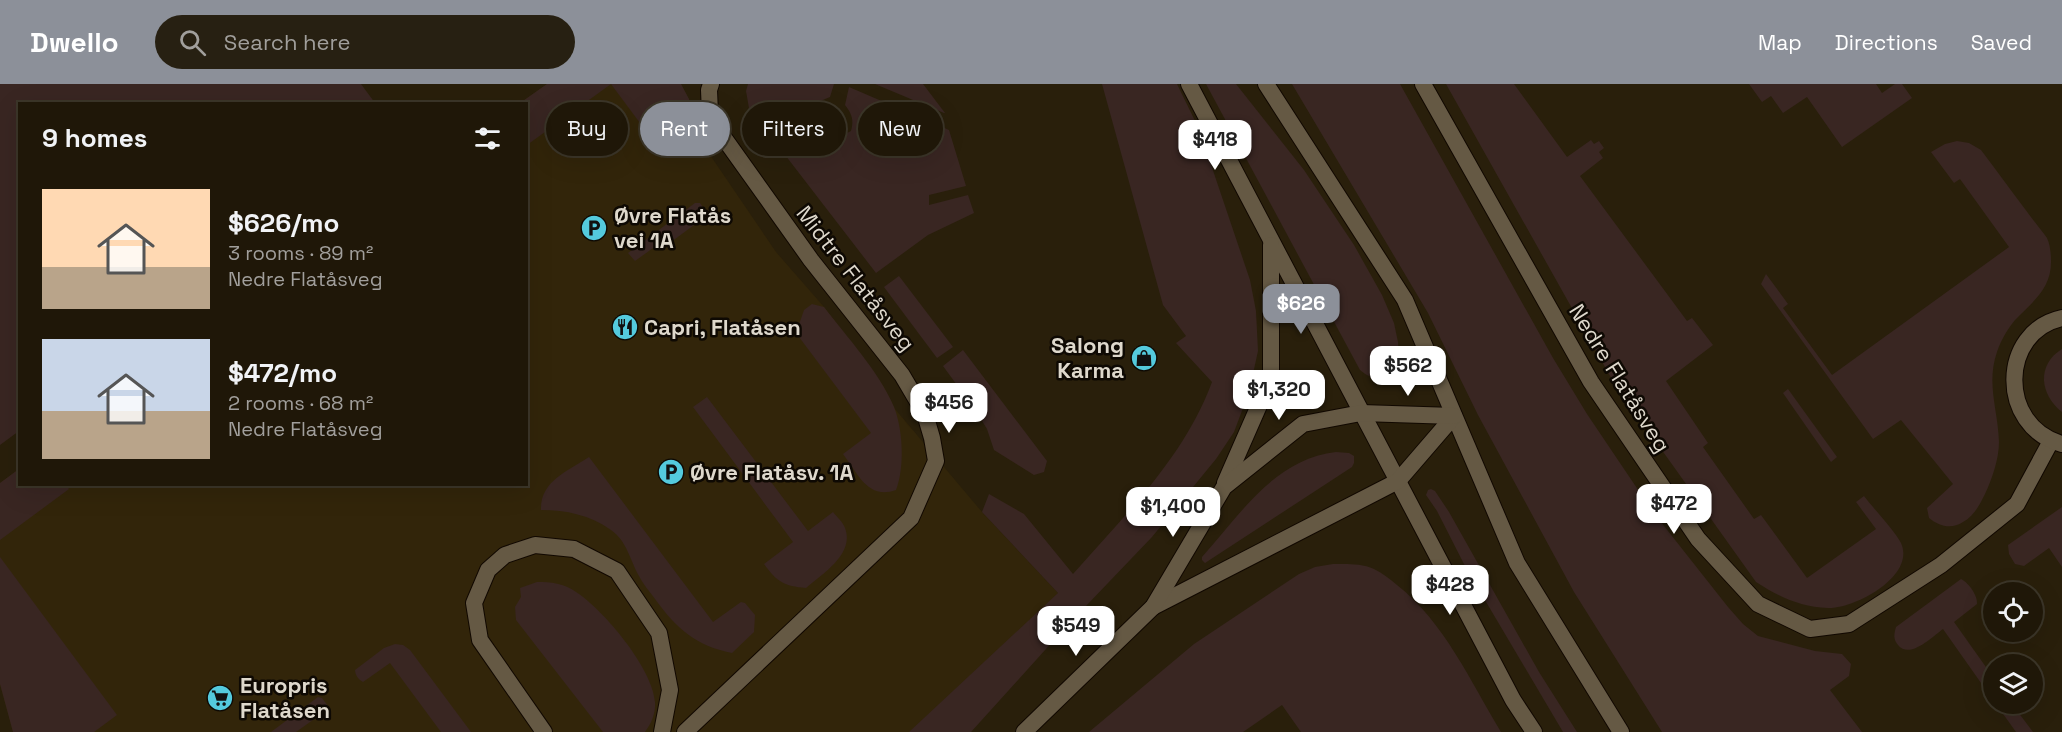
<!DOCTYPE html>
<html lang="en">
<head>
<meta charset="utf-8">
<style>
  body { margin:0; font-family:"Space Grotesk",sans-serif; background:#272012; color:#f1f3f6; height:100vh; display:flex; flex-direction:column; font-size:22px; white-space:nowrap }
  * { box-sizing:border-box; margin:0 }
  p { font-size:20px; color:#a19f9c }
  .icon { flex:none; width:33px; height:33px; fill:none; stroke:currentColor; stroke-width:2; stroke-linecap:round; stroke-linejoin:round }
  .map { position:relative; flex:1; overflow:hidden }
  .panel { position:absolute; left:18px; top:18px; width:510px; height:384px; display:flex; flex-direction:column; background:#1f1708; border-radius:0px; box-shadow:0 6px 24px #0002,0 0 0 2px #3c3629 }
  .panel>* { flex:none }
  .top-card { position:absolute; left:546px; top:18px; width:570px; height:54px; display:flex; gap:12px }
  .tools { position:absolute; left:1983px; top:498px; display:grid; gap:12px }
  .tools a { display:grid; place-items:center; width:60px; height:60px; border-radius:50%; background:#1f1708; box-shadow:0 6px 24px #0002,0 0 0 2px #3c3629; font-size:30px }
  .price { position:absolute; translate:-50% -51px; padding:0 14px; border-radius:12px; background:#fff; color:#222; font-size:20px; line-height:39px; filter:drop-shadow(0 2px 3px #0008) }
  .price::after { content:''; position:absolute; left:50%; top:36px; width:18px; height:14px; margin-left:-9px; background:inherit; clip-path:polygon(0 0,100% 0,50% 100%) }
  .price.on { background:#8c9099; color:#fff }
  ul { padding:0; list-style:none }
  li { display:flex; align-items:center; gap:18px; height:150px; padding:0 24px }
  li span { display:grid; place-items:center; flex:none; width:168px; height:120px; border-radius:0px; color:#555 }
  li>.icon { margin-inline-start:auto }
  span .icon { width:72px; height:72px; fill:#fffc; stroke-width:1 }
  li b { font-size:26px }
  h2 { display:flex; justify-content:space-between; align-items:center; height:72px; padding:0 24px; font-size:26px }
  .tag { padding:0 21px; border-radius:27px; background:#1f1708; box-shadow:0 6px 24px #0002,0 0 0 2px #3c3629; font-size:21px; line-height:54px }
  .tag.on { background:#8c9099; color:#fff }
  header { display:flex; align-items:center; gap:36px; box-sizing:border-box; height:84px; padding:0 30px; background:#8c9099; color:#fff }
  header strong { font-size:28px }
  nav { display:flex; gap:33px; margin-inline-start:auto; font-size:21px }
  .search { width:420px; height:54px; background:#272012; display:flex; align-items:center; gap:15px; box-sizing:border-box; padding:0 21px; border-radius:33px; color:#a19f9c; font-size:22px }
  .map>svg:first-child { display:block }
  .built { fill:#32250a }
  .green { fill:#392622 }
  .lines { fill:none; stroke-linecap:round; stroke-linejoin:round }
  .minor-casing { stroke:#110800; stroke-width:18 }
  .tertiary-casing { stroke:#110800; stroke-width:18 }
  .minor { stroke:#655944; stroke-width:16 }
  .tertiary { stroke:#655944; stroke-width:16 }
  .labels { text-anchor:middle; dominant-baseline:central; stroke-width:5; stroke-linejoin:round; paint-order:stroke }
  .poi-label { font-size:22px; font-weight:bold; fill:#ded8cc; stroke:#0e0903; text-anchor:start }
  .street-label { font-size:22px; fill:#ded8cc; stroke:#0e0903 }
</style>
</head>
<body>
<header>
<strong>Dwello</strong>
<div class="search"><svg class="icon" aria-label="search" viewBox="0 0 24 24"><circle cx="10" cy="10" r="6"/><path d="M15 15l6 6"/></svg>Search here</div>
<nav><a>Map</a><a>Directions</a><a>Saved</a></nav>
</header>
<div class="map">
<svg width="2062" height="648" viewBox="0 0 2062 648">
  <rect width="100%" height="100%" fill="#291f0b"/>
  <path class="built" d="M547 0H681L689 15 695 42 708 68 776 168 824 223 884 303 895 325 982 428 1058 509 989 626 971 648H13L0 600V399L19 385 20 400H526V20L520 19Z"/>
  <g class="green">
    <path d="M0 0H361L375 19 20 20 19 347 0 361Z"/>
    <path d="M547 0H611L527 61 526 20 520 19Z"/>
    <path d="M611 0H681L689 15 695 42 664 66H660Z"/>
    <path d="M748 0H834L830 13 818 18 814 36 821 48 837 54 851 47C854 36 852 30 845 21L849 3 949 46 966 102 929 111V121L968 111 974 129 928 151 876 189 749 24 746 7Z"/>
    <path d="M875 0H923L945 29H944Z"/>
    <path d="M1102 0H1177L1199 45 1250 196 1256 227 1258 267 1249 308 1234 348 1216 375 1152 453 1064 545 971 648H909L1058 509 982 428 989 410 1024 430 1073 490C1125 431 1185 372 1212 298L1176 259 1186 252 1163 221Z"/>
    <path d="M1206 0H1236L1304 86 1354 161 1382 211 1394 239 1398 258 1400 288 1397 292C1385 298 1370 295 1360 286Z"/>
    <path d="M1292 0H1400L1553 274 1587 330 1653 428 1728 523 1743 540 1758 552 1815 567 1842 570 1851 580 1849 592 1830 606 1862 648H1662L1574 508 1478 331 1428 229Z"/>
    <path d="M1446 0H1514L1567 73 1591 56 1594 60 1599 57 1604 64 1599 68 1603 74 1580 92 1687 237 1692 234 1713 261 1666 297 1708 359 1703 363 1754 435 1761 431 1807 494 1876 445 1856 418 1864 412C1873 424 1895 447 1901 459 1916 492 1855 525 1828 524 1800 523 1779 513 1756 498L1614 299Z"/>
    <path d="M1749 0H1876L1882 9 1895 0H1902L1912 14 1842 63 1807 13 1783 29 1771 12 1762 18Z"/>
    <path d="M1957 57 1969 59 1981 66C1996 86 2010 105 2025 125 2032 135 2040 144 2047 154 2050 160 2051 170 2051 176 2052 205 2032 218 2015 236 2007 246 2001 256 1997 268 1986 300 1998 325 1999 358 1999 375 1992 395 1985 410 1979 422 1974 432 1963 438 1951 446 1939 442 1929 434L1927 424 1953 400 1901 336 1873 355 1761 200 1766 190 1788 220 1783 224 1832 291 2009 163 1960 95 1954 99 1931 68 1945 60Z"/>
    <path d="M695 119H700L707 129 705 133 671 158 667 154 635 177 628 169Z"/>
    <path d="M899 192 953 263 937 274 884 203Z"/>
    <path d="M812 220 824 223C847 253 880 289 894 323 903 345 905 384 896 406 868 416 858 390 843 370L871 349 796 249 804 226Z"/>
    <path d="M2062 265V328C2040 311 2036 281 2062 265Z"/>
    <path d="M963 266 1047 377 1044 388 1034 391 994 366 987 345 976 327 943 282Z"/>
    <path d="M1788 305 1837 373 1831 378 1783 309Z"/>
    <path d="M707 313 808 447 833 428C837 433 843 438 845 444 855 470 822 490 806 504 784 502 777 498 764 480L793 458 693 323Z"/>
    <path d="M1336 368 1349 369 1354 372V379L1352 383 1205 479 1202 476V473C1240 431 1274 375 1336 368Z"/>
    <path d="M589 373 713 538 741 518 745 519 755 531 754 548 732 569C696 562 676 544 655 515 650 508 643 500 639 492 630 476 627 457 611 446 590 431 566 426 541 426 540 397 568 387 589 373Z"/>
    <path d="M19 385 20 400 66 401 69 405 0 456V399Z"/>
    <path d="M1431 405 1435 407 1449 428 1539 588 1577 648H1563L1466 484 1437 427 1426 411 1428 406Z"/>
    <path d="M2062 423V483L2049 464 2024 482 2015 480 2009 470 2008 461Z"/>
    <path d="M0 473 117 631 94 648H13L0 600Z"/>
    <path d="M1333 480C1346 480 1361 479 1374 485 1382 489 1390 495 1397 501 1445 539 1470 597 1501 648H1301L1282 621 1243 648H1089L1194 560 1299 490 1315 483Z"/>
    <path d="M1961 495C1969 499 1978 512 1977 520L1954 538 1993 593V616L1943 545C1933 552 1910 576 1898 561 1893 555 1894 550 1896 543Z"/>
    <path d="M537 498C551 498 564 499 576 508 604 526 653 585 655 618 656 629 651 640 645 648H603L516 536 515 523 521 513 520 504Z"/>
    <path d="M395 560 403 561 410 566 471 648H441L390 579 363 598C359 596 355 591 355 586L384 564Z"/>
    <path d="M318 613 322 614 328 622 327 626 296 648H271Z"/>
    <path d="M1996 620H2012L2033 648H2016Z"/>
  </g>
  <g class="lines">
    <g class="minor-casing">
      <g id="minor">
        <path d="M1423 0 1591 298 1698 455 1758 520 1810 545 1849 540 1941 481 2017 420 2051 357"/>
        <path d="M2062 234C2000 247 1997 342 2062 360"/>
        <path d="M544 648 480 556 474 519 488 486 505 471 535 461 574 465 617 487 659 549 670 606 662 648"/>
        <path d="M685 648 911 434 936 377 932 354 925 330 902 291 811 176 724 54 710 29 709 6 711 0"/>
      </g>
    </g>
    <g class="tertiary-casing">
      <g id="tertiary">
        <path d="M1189 0 1513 616 1534 648"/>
        <path d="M1266 0 1405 216 1517 479 1621 648"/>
        <path d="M1225 399 1271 294V161"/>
        <path d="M1153 523 1398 397 1454 332"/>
        <path d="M1024 648 1153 523 1224 403 1303 340 1361 329 1454 332"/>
      </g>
    </g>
    <use href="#minor" class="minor"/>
    <use href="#tertiary" class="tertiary"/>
  </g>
  <defs>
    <g id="parking-disc" transform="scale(1.35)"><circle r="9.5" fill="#54cadd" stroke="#0e0903"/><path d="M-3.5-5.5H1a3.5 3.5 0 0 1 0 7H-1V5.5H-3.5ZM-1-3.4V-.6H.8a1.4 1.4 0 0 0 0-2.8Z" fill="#111"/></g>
    <g id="restaurant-disc" transform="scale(1.35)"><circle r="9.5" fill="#54cadd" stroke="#0e0903"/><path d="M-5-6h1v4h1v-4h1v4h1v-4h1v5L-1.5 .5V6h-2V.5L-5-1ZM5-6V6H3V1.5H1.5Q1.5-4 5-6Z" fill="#111"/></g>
    <g id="shop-disc" transform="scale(1.35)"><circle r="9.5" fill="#54cadd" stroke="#0e0903"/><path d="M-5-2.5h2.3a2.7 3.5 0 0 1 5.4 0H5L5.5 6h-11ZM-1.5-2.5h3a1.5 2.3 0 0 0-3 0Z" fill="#111"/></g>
    <g id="supermarket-disc" transform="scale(1.35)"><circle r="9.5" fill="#54cadd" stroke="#0e0903"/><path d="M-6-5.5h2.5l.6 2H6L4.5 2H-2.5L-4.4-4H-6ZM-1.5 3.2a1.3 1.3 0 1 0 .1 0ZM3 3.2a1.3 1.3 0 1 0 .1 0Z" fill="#111"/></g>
  </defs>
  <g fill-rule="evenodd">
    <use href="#parking-disc" x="594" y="144"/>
    <use href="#restaurant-disc" x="625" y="243"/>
    <use href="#shop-disc" x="1144" y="274"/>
    <use href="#parking-disc" x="671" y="388"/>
    <use href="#supermarket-disc" x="220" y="614"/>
  </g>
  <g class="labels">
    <g class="poi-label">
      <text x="614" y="131">Øvre Flatås<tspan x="614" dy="25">vei 1A</tspan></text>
      <text x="644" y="243">Capri, Flatåsen</text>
      <text x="1124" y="261" text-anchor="end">Salong<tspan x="1124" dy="25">Karma</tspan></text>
      <text x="690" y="388">Øvre Flatåsv. 1A</text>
      <text x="240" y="601">Europris<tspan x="240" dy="25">Flatåsen</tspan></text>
    </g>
    <g class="street-label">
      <text transform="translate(856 194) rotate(52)">Midtre Flatåsveg</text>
      <text transform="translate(1620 294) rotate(58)">Nedre Flatåsveg</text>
    </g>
  </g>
</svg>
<div class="tools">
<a><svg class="icon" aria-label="locate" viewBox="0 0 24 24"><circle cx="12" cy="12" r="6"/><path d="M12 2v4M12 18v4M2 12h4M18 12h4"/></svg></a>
<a><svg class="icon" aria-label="layers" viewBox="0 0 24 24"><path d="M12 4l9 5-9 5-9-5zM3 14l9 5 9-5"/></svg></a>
</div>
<b class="price" style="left:1215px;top:87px">$418</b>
<b class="price on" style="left:1301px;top:251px">$626</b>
<b class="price" style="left:1408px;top:313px">$562</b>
<b class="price" style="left:1279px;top:337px">$1,320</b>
<b class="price" style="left:949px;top:350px">$456</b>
<b class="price" style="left:1674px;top:451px">$472</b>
<b class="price" style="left:1173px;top:454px">$1,400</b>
<b class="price" style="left:1450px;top:532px">$428</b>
<b class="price" style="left:1076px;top:573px">$549</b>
<div class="top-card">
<a class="tag">Buy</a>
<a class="tag on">Rent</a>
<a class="tag">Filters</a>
<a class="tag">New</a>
</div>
<section class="panel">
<h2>9 homes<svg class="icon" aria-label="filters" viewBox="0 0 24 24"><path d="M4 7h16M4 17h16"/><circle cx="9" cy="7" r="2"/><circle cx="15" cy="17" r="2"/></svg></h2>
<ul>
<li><span style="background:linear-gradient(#ffd9b3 65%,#b9a48a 0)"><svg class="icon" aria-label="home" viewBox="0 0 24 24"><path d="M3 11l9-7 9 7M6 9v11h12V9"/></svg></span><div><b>$626/mo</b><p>3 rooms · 89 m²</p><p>Nedre Flatåsveg</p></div></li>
<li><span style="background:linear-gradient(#c9d6e8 60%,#b9a48a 0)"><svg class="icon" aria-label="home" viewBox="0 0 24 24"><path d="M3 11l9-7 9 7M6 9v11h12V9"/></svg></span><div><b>$472/mo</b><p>2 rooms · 68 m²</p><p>Nedre Flatåsveg</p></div></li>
</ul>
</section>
</div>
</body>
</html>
